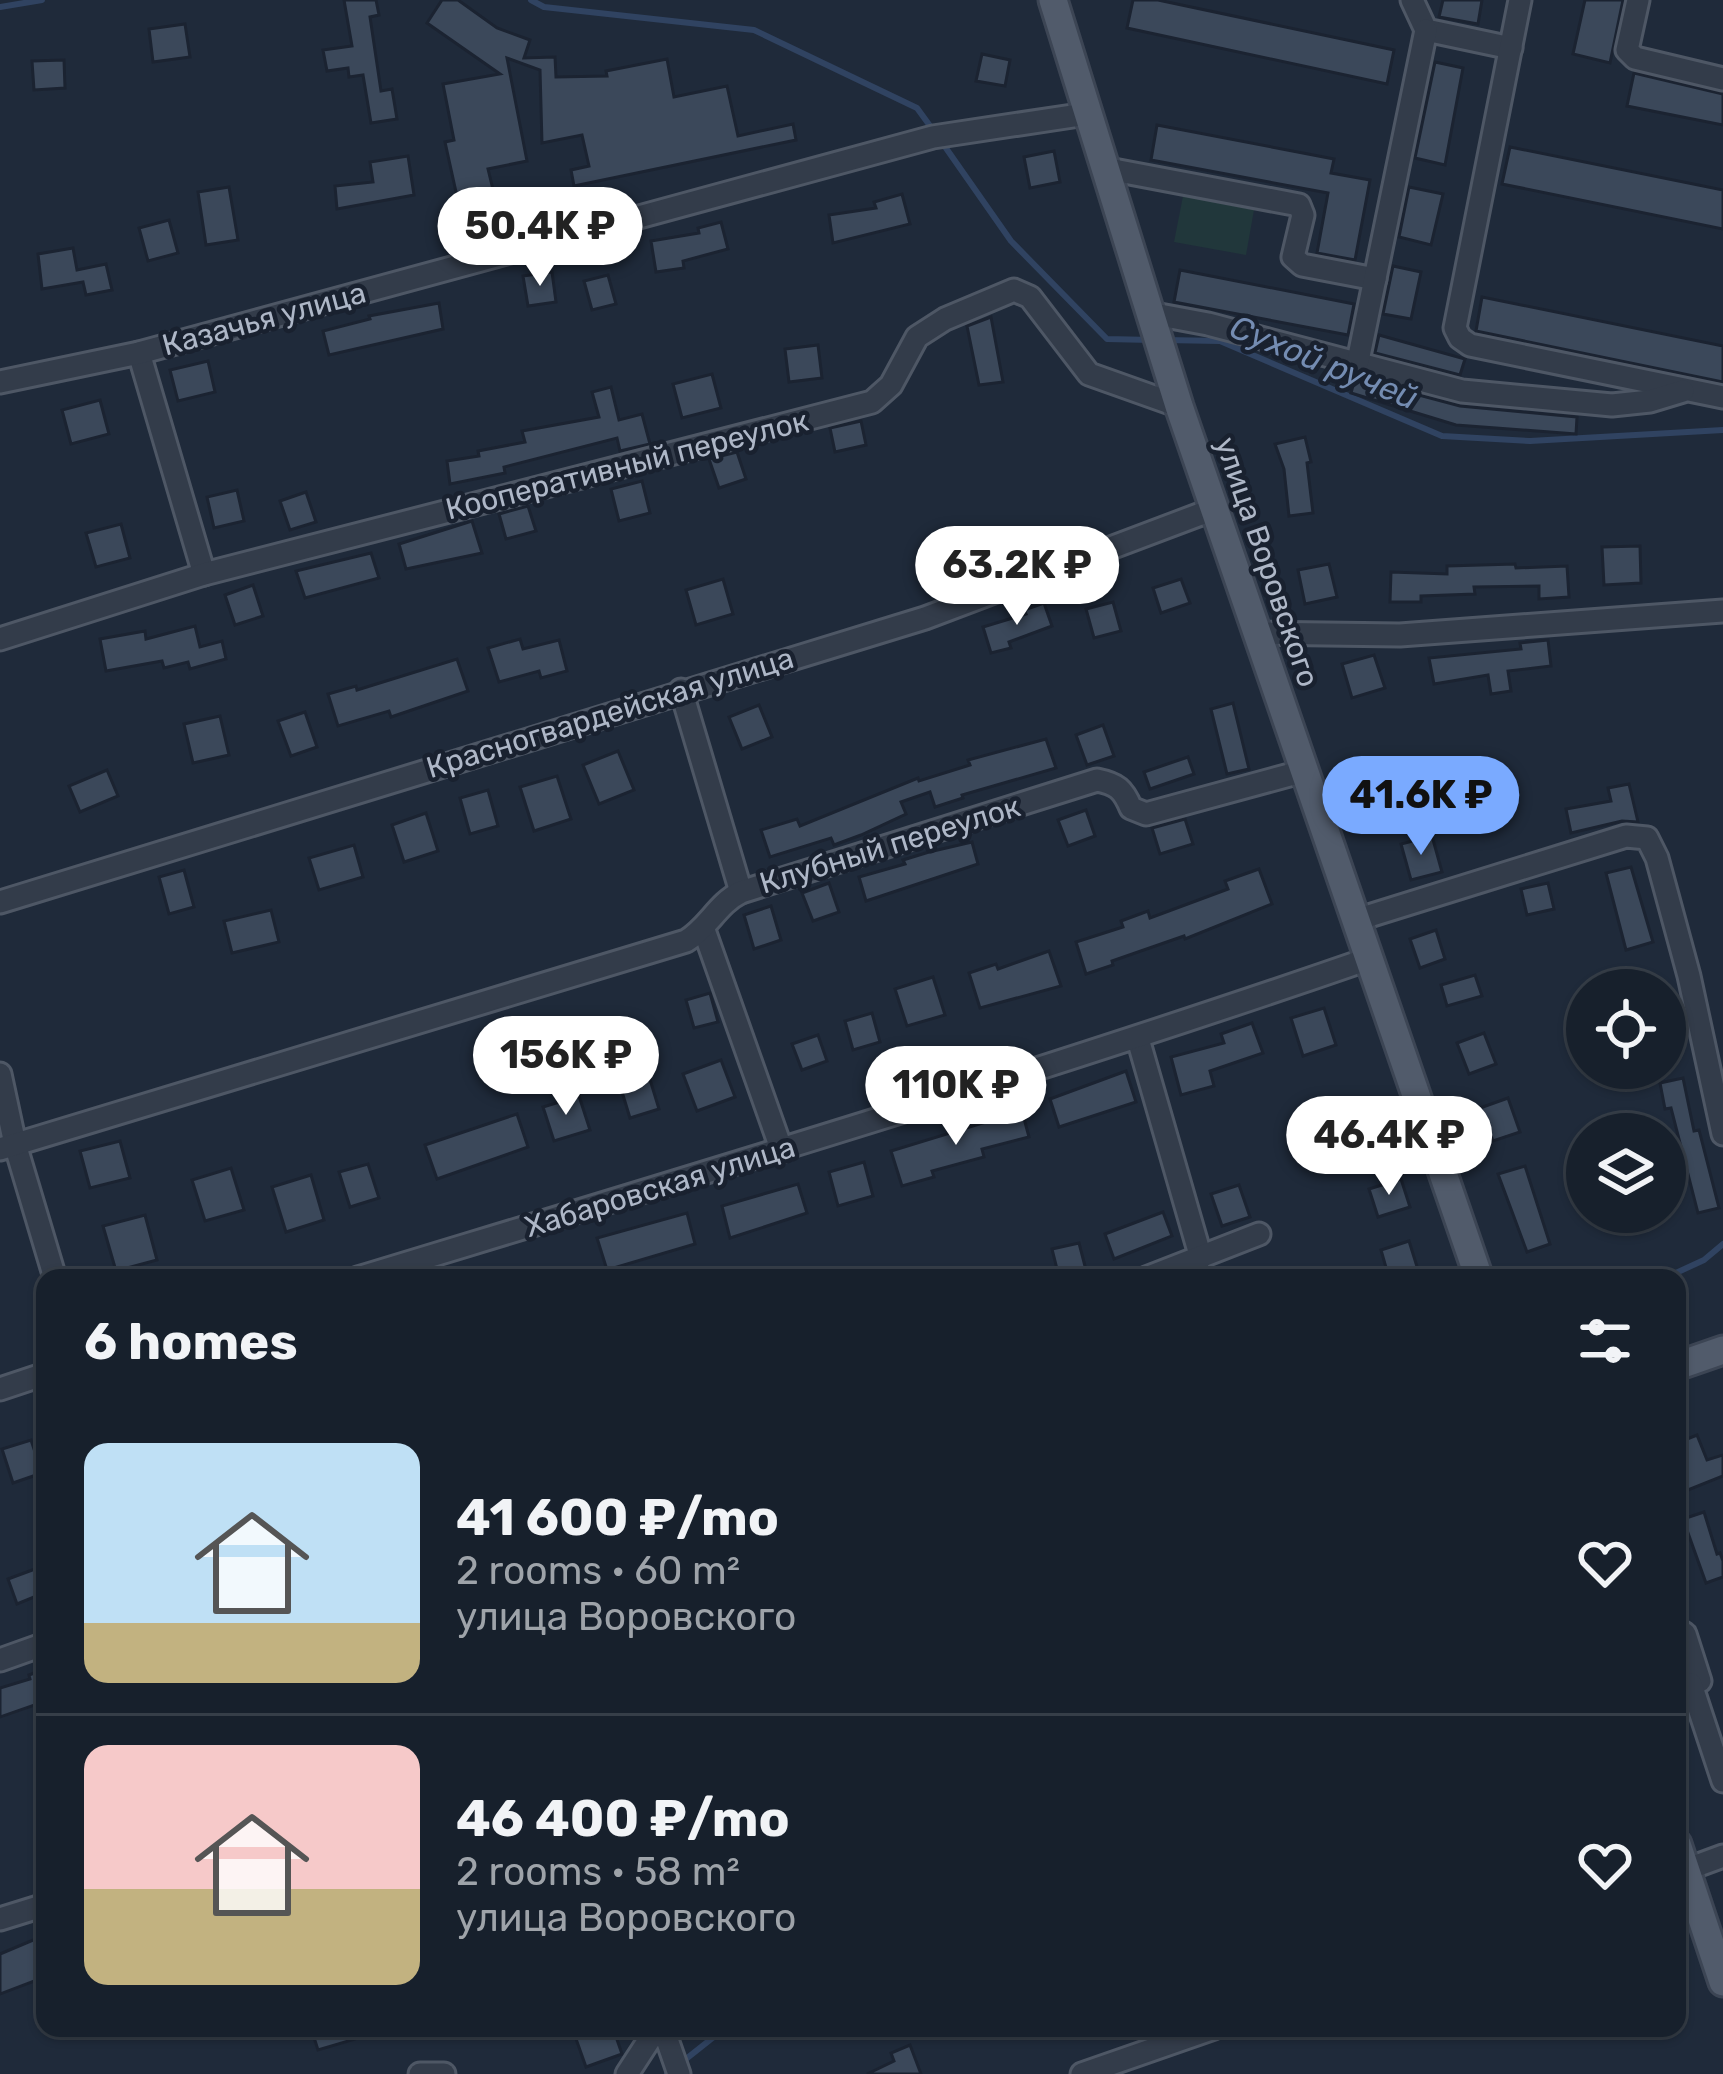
<!DOCTYPE html>
<html lang="en">
<head>
<meta charset="utf-8">
<style>
  body { margin:0; font-family:Rubik,sans-serif; background:#242d38; color:#f1f3f6; height:100vh; display:flex; flex-direction:column; font-size:45px; white-space:nowrap }
  * { box-sizing:border-box; margin:0 }
  p { font-size:39px; color:#9ea3a9 }
  .icon { flex:none; width:66px; height:66px; fill:none; stroke:currentColor; stroke-width:2; stroke-linecap:round; stroke-linejoin:round }
  .map { position:relative; flex:1; overflow:hidden }
  .panel { position:absolute; left:36px; top:1269px; width:1650px; height:768px; display:flex; flex-direction:column; background:#17202c; border-radius:24px; box-shadow:0 3px 9px #0004,0 0 0 3px #363e48 }
  .panel>* { flex:none }
  .tools { position:absolute; left:1566px; top:969px; display:grid; gap:24px }
  .tools a { display:grid; place-items:center; width:120px; height:120px; border-radius:50%; background:#17202c; box-shadow:0 3px 9px #0004,0 0 0 3px #363e48; font-size:60px }
  .price { position:absolute; translate:-50% -102px; padding:0 27px; border-radius:42px; background:#fff; color:#222; font-size:39px; line-height:78px; filter:drop-shadow(0 3px 6px #0008) }
  .price::after { content:''; position:absolute; left:50%; top:72px; width:36px; height:27px; margin-left:-18px; background:inherit; clip-path:polygon(0 0,100% 0,50% 100%) }
  .price.current { background:#7aaaff; color:#111 }
  ul { padding:0; list-style:none }
  li { display:flex; align-items:center; gap:36px; height:300px; padding:0 48px }
  li+li { border-top:3px solid #363e48 }
  li span { display:grid; place-items:center; flex:none; width:336px; height:240px; border-radius:24px; color:#555 }
  li>.icon { margin-inline-start:auto }
  span .icon { width:144px; height:144px; fill:#fffc; stroke-width:1 }
  li b { font-size:51px }
  h2 { display:flex; justify-content:space-between; align-items:center; height:144px; padding:0 48px; font-size:51px }
  .map>svg:first-child { display:block }
  .green { fill:#21373b }
  .lines { fill:none; stroke-linecap:round; stroke-linejoin:round }
  .stream { stroke:#304361; stroke-width:6 }
  .building { fill:#3b485a; stroke:#1b2331; stroke-width:3 }
  .minor-casing { stroke:#4e5765; stroke-width:27 }
  .major-casing { stroke:#3c4554; stroke-width:33 }
  .minor { stroke:#333c4a; stroke-width:21 }
  .major { stroke:#515b6b; stroke-width:27 }
  .labels { text-anchor:middle; dominant-baseline:central; stroke-width:9; stroke-linejoin:round; paint-order:stroke }
  .street-label { font-size:30px; fill:#aeb7c7; stroke:#19212f }
  .water-label { font-size:33px; font-style:italic; fill:#748cb2; stroke:#19212f }
</style>
</head>
<body>
<div class="map">
<svg width="1723" height="2074" viewBox="0 0 1723 2074">
  <rect width="100%" height="100%" fill="#1f2a3a"/>
  <path class="green" d="M1183 196 1254 210 1246 255 1174 242Z"/>
  <g class="lines">
    <g class="stream">
      <path d="M531 0 544 7 754 30 917 108 933 130"/>
      <path d="M0 7 42 0"/>
      <path d="M941 141 1011 241 1107 339 1152 340"/>
      <path d="M1165 340 1220 341 1442 436 1530 441 1723 430"/>
      <path d="M1665 1278 1704 1260 1723 1244"/>
      <path d="M667 2074 725 2028"/>
    </g>
  </g>
  <g class="building">
    <path d="M344 0H376L379 15 370 17 381 91 392 89 397 119 371 123 363 75 349 77 348 68 327 71 323 50 352 46Z"/>
    <path d="M442 0H458L497 28 530 40 524 58 555 57 556 77 607 76 606 71 667 59 674 97 727 86 738 136 793 124 796 140 574 186 571 170 589 166 582 135 542 143 540 70 507 58 527 161 488 169 498 210 457 219 453 202 458 201 445 142 454 140 443 84 500 74 427 23Z"/>
    <path d="M1133 0H1158L1394 50 1387 84 1127 28Z"/>
    <path d="M1443 0H1482L1478 24 1439 17Z"/>
    <path d="M1585 0H1623L1610 63 1573 54Z"/>
    <path d="M185 24 190 57 153 62 149 29Z"/>
    <path d="M982 54 1010 60 1005 86 976 81Z"/>
    <path d="M64 60 65 88 34 90 32 61Z"/>
    <path d="M1435 62 1463 68 1445 165 1415 158Z"/>
    <path d="M1634 73 1723 94V125L1627 106Z"/>
    <path d="M1157 125 1334 159 1331 173 1370 180 1355 260 1317 253 1328 193 1151 160Z"/>
    <path d="M1510 147 1723 190V229L1502 184Z"/>
    <path d="M1054 151 1060 182 1030 188 1024 157Z"/>
    <path d="M408 156 414 195 337 209 335 186 373 182 370 162Z"/>
    <path d="M229 187 238 240 206 245 198 192Z"/>
    <path d="M1409 187 1443 194 1431 245 1399 237Z"/>
    <path d="M902 194 910 224 833 243 829 215 876 208 874 202Z"/>
    <path d="M169 220 178 253 148 261 139 228Z"/>
    <path d="M721 222 728 249 683 261 684 268 656 272 651 241 699 233 698 228Z"/>
    <path d="M73 248 77 270 106 264 112 290 86 295 83 282 42 289 38 254Z"/>
    <path d="M1393 266 1421 272 1411 319 1383 314Z"/>
    <path d="M1180 270 1354 304 1348 335 1174 302Z"/>
    <path d="M552 272 556 302 528 306 523 276Z"/>
    <path d="M608 275 616 304 592 310 584 281Z"/>
    <path d="M1482 297 1723 346V382L1476 331Z"/>
    <path d="M439 303 443 329 329 355 323 331 370 319 369 316Z"/>
    <path d="M991 317 1003 382 979 385 967 326Z"/>
    <path d="M1379 335 1465 359 1460 375 1375 353Z"/>
    <path d="M818 345 822 378 789 382 785 349Z"/>
    <path d="M208 361 215 392 178 401 170 370Z"/>
    <path d="M712 374 721 408 682 418 673 384Z"/>
    <path d="M1355 378 1460 406 1577 417 1576 434 1456 425 1351 393Z"/>
    <path d="M611 387 619 420 642 414 650 444 620 451 617 438 504 467 505 473 450 484 447 461 479 456 478 451 525 442 522 431 599 417 592 392Z"/>
    <path d="M100 400 109 434 71 444 62 410Z"/>
    <path d="M861 421 866 445 835 452 830 428Z"/>
    <path d="M1305 437 1311 462 1307 463 1313 513 1289 516 1284 469 1275 444Z"/>
    <path d="M737 452 746 479 719 488 709 459Z"/>
    <path d="M642 481 650 513 619 521 611 489Z"/>
    <path d="M237 490 244 521 214 528 207 497Z"/>
    <path d="M306 492 316 522 290 530 280 501Z"/>
    <path d="M528 506 536 531 506 539 499 514Z"/>
    <path d="M472 521 482 553 406 569 399 544Z"/>
    <path d="M121 524 130 558 96 567 86 533Z"/>
    <path d="M1640 546 1641 583 1604 585 1602 547Z"/>
    <path d="M371 553 379 578 305 598 296 571Z"/>
    <path d="M1329 564 1337 597 1305 604 1298 570Z"/>
    <path d="M1515 564 1516 568 1567 566 1569 597 1539 599V586L1474 587 1475 594 1421 596V602H1390L1391 572 1447 574V566Z"/>
    <path d="M723 579 733 614 696 625 686 590Z"/>
    <path d="M1181 579 1190 603 1161 613 1153 588Z"/>
    <path d="M253 585 263 616 235 625 225 595Z"/>
    <path d="M1113 602 1121 631 1094 638 1086 609Z"/>
    <path d="M1044 603 1052 626 1009 642 1011 648 991 653 983 627 1026 614 1024 610Z"/>
    <path d="M195 626 200 647 222 641 226 659 190 669 188 662 164 668 162 661 106 671 100 639 145 631 146 639Z"/>
    <path d="M520 639 523 649 559 640 567 671 541 678 539 671 499 682 488 648Z"/>
    <path d="M1548 640 1551 666 1508 671 1511 691 1491 694 1488 675 1434 684 1429 658 1521 649 1520 643Z"/>
    <path d="M1374 655 1385 688 1352 698 1342 664Z"/>
    <path d="M457 659 468 691 391 717 389 711 338 726 328 694 356 686 357 690Z"/>
    <path d="M1233 703 1249 769 1227 774 1211 709Z"/>
    <path d="M759 705 772 737 742 749 729 717Z"/>
    <path d="M305 712 317 747 291 756 278 721Z"/>
    <path d="M220 716 229 755 193 763 184 724Z"/>
    <path d="M1103 725 1114 756 1087 765 1076 735Z"/>
    <path d="M1046 739 1056 768 962 795 963 798 935 807 930 792 901 802 906 814 861 835 834 845 831 838 770 857 761 830 797 819 800 826 918 778 919 781 970 765 968 760Z"/>
    <path d="M618 751 634 790 599 804 583 765Z"/>
    <path d="M1188 757 1194 774 1150 789 1144 772Z"/>
    <path d="M107 770 118 796 80 812 69 786Z"/>
    <path d="M557 776 571 819 534 831 520 787Z"/>
    <path d="M1629 784 1638 822 1622 821 1571 833 1566 809 1611 801 1608 788Z"/>
    <path d="M488 790 498 826 470 834 460 798Z"/>
    <path d="M1086 810 1095 836 1068 846 1058 820Z"/>
    <path d="M426 813 438 851 404 862 392 825Z"/>
    <path d="M1185 819 1193 844 1160 854 1152 828Z"/>
    <path d="M1432 836 1442 872 1411 880 1401 844Z"/>
    <path d="M972 842 978 864 866 901 859 877 905 864 903 860 929 852Z"/>
    <path d="M354 845 363 877 319 890 309 858Z"/>
    <path d="M1631 867 1653 942 1626 950 1606 873Z"/>
    <path d="M1259 869 1272 904 1185 939 1184 936 1112 961 1113 965 1086 974 1076 942 1123 927 1121 921 1148 911 1150 918 1228 889 1225 881Z"/>
    <path d="M184 870 194 907 169 914 159 877Z"/>
    <path d="M829 883 839 912 813 921 802 893Z"/>
    <path d="M1548 883 1554 909 1527 915 1521 889Z"/>
    <path d="M771 906 781 940 754 949 744 915Z"/>
    <path d="M271 910 279 942 232 953 224 921Z"/>
    <path d="M1436 930 1445 959 1420 968 1410 939Z"/>
    <path d="M1049 951 1061 986 980 1008 969 973 996 964 998 969Z"/>
    <path d="M1475 975 1482 996 1447 1006 1441 985Z"/>
    <path d="M933 977 945 1015 907 1026 895 989Z"/>
    <path d="M710 993 718 1022 694 1028 686 1000Z"/>
    <path d="M1324 1008 1336 1045 1303 1056 1291 1018Z"/>
    <path d="M872 1013 880 1042 853 1050 845 1021Z"/>
    <path d="M1252 1023 1263 1053 1210 1071 1214 1086 1181 1095 1171 1057 1224 1043 1221 1034Z"/>
    <path d="M1484 1033 1496 1064 1469 1074 1457 1043Z"/>
    <path d="M818 1035 827 1061 802 1070 792 1044Z"/>
    <path d="M721 1060 735 1097 697 1111 683 1074Z"/>
    <path d="M1126 1071 1136 1102 1059 1127 1050 1099Z"/>
    <path d="M648 1073 659 1109 630 1118 619 1082Z"/>
    <path d="M1683 1078 1694 1131 1699 1130 1719 1208 1698 1213 1671 1108 1665 1109 1660 1083Z"/>
    <path d="M579 1096 590 1130 554 1141 543 1107Z"/>
    <path d="M1508 1098 1520 1132 1493 1141 1480 1108Z"/>
    <path d="M1372 1099 1382 1130 1351 1139 1341 1108Z"/>
    <path d="M1022 1111 1029 1137 982 1149 984 1157 932 1171 934 1177 902 1186 891 1151Z"/>
    <path d="M517 1114 528 1147 437 1179 425 1145Z"/>
    <path d="M120 1141 130 1178 90 1188 80 1151Z"/>
    <path d="M864 1162 873 1196 838 1206 829 1172Z"/>
    <path d="M368 1164 379 1198 350 1207 339 1172Z"/>
    <path d="M1525 1166 1550 1244 1527 1252 1498 1174Z"/>
    <path d="M231 1168 244 1210 205 1221 192 1180Z"/>
    <path d="M311 1175 324 1220 286 1232 272 1187Z"/>
    <path d="M1401 1179 1410 1207 1378 1217 1369 1189Z"/>
    <path d="M798 1184 807 1213 730 1238 722 1206Z"/>
    <path d="M1239 1185 1250 1217 1222 1226 1211 1194Z"/>
    <path d="M1163 1212 1172 1236 1114 1259 1105 1234Z"/>
    <path d="M687 1213 695 1244 607 1270 597 1238Z"/>
    <path d="M145 1215 157 1260 116 1271 103 1226Z"/>
    <path d="M1409 1241 1419 1273 1389 1278 1381 1250Z"/>
    <path d="M1079 1243 1086 1270 1059 1277 1052 1249Z"/>
    <path d="M1697 1435 1707 1460 1723 1455V1476L1683 1492 1677 1476V1443Z"/>
    <path d="M31 1440 42 1473 13 1483 2 1449Z"/>
    <path d="M1704 1512 1717 1554 1720 1553 1723 1561V1577L1706 1583 1683 1519Z"/>
    <path d="M35 1569 44 1593 17 1604 8 1579Z"/>
    <path d="M45 1669V1713L40 1703 0 1717V1688L30 1679 29 1675Z"/>
    <path d="M45 1935V1977L0 1994V1954Z"/>
    <path d="M311 2028H379V2032L318 2050Z"/>
    <path d="M596 2028H613L622 2054 586 2067 575 2036Z"/>
    <path d="M910 2045 921 2074H867L894 2061 891 2053Z"/>
  </g>
  <g class="lines">
    <g class="minor-casing">
      <g id="minor">
        <path d="M1412 0 1426 30 1511 48"/>
        <path d="M1520 0 1455 328 1460 338 1470 345 1723 397"/>
        <path d="M1638 0 1627 50 1635 58 1723 79"/>
        <path d="M1103 168 1299 205 1303 215 1293 257 1302 265 1375 279"/>
        <path d="M1149 313 1208 324 1462 391 1612 405 1650 401 1683 391"/>
        <path d="M139 353 204 574"/>
        <path d="M1358 361 1426 30"/>
        <path d="M0 382 139 353 933 137 1086 114"/>
        <path d="M1257 633 1400 635 1723 611"/>
        <path d="M0 639 204 574 872 402 891 385 917 337 945 319 1014 290 1030 297 1089 374 1179 406"/>
        <path d="M681 690 741 892"/>
        <path d="M0 902 925 618 1214 509"/>
        <path d="M1356 920 1626 836 1647 838 1657 858 1689 976 1723 1134"/>
        <path d="M704 930 782 1151"/>
        <path d="M1138 1039 1201 1258"/>
        <path d="M0 1074 15 1144 55 1278"/>
        <path d="M0 1149 686 941C709 927 717 904 741 892L1097 780C1117 784 1123 789 1131 808L1146 814 1304 771"/>
        <path d="M358 1278C697 1175 1036 1074 1371 958"/>
        <path d="M1146 1278 1259 1234"/>
        <path d="M0 1389 45 1374"/>
        <path d="M1677 1629 1685 1634 1700 1681"/>
        <path d="M0 1660 45 1644"/>
        <path d="M1691 1684 1723 1781"/>
        <path d="M1677 1873 1723 1856"/>
        <path d="M0 1919 45 1905"/>
        <path d="M663 2028 679 2074"/>
        <path d="M420 2074H444"/>
        <path d="M627 2074 657 2028"/>
        <path d="M1082 2074 1214 2028"/>
      </g>
    </g>
    <g class="major-casing">
      <g id="major">
        <path d="M1053 0 1179 406 1479 1278"/>
        <path d="M1677 1366 1723 1350"/>
        <path d="M1677 1844 1723 1982"/>
      </g>
    </g>
    <use href="#minor" class="minor"/>
    <use href="#major" class="major"/>
  </g>
  <g class="labels">
    <g class="street-label">
      <text transform="translate(264 319) rotate(-15)">Казачья улица</text>
      <text transform="translate(627 465) rotate(-14)">Кооперативный переулок</text>
      <text transform="translate(1267 562) rotate(71)">улица Воровского</text>
      <text transform="translate(610 713) rotate(-17)">Красногвардейская улица</text>
      <text transform="translate(890 845) rotate(-17)">Клубный переулок</text>
      <text transform="translate(660 1187) rotate(-17)">Хабаровская улица</text>
    </g>
    <g class="water-label">
      <text transform="translate(1324 362) rotate(22)">Сухой ручей</text>
    </g>
  </g>
</svg>
<div class="tools">
<a><svg class="icon" aria-label="locate" viewBox="0 0 24 24"><circle cx="12" cy="12" r="6"/><path d="M12 2v4M12 18v4M2 12h4M18 12h4"/></svg></a>
<a><svg class="icon" aria-label="layers" viewBox="0 0 24 24"><path d="M12 4l9 5-9 5-9-5zM3 14l9 5 9-5"/></svg></a>
</div>
<b class="price" style="left:540px;top:289px">50.4K ₽</b>
<b class="price" style="left:1017px;top:628px">63.2K ₽</b>
<b class="price current" style="left:1421px;top:858px">41.6K ₽</b>
<b class="price" style="left:566px;top:1118px">156K ₽</b>
<b class="price" style="left:956px;top:1148px">110K ₽</b>
<b class="price" style="left:1389px;top:1198px">46.4K ₽</b>
<section class="panel">
<h2>6 homes<svg class="icon" aria-label="filters" viewBox="0 0 24 24"><path d="M4 7h16M4 17h16"/><circle cx="9" cy="7" r="2"/><circle cx="15" cy="17" r="2"/></svg></h2>
<ul>
<li><span style="background:linear-gradient(#bfe0f5 75%,#c2b280 0)"><svg class="icon" aria-label="home" viewBox="0 0 24 24"><path d="M3 11l9-7 9 7M6 9v11h12V9"/></svg></span><div><b>41 600 ₽/mo</b><p>2 rooms · 60 m²</p><p>улица Воровского</p></div><svg class="icon" aria-label="heart" viewBox="0 0 24 24"><path d="M12 20l-8-8c-3-5 5-10 8-4 3-6 11-1 8 4z"/></svg></li>
<li><span style="background:linear-gradient(#f6c9c9 60%,#c2b280 0)"><svg class="icon" aria-label="home" viewBox="0 0 24 24"><path d="M3 11l9-7 9 7M6 9v11h12V9"/></svg></span><div><b>46 400 ₽/mo</b><p>2 rooms · 58 m²</p><p>улица Воровского</p></div><svg class="icon" aria-label="heart" viewBox="0 0 24 24"><path d="M12 20l-8-8c-3-5 5-10 8-4 3-6 11-1 8 4z"/></svg></li>
</ul>
</section>
</div>
</body>
</html>
